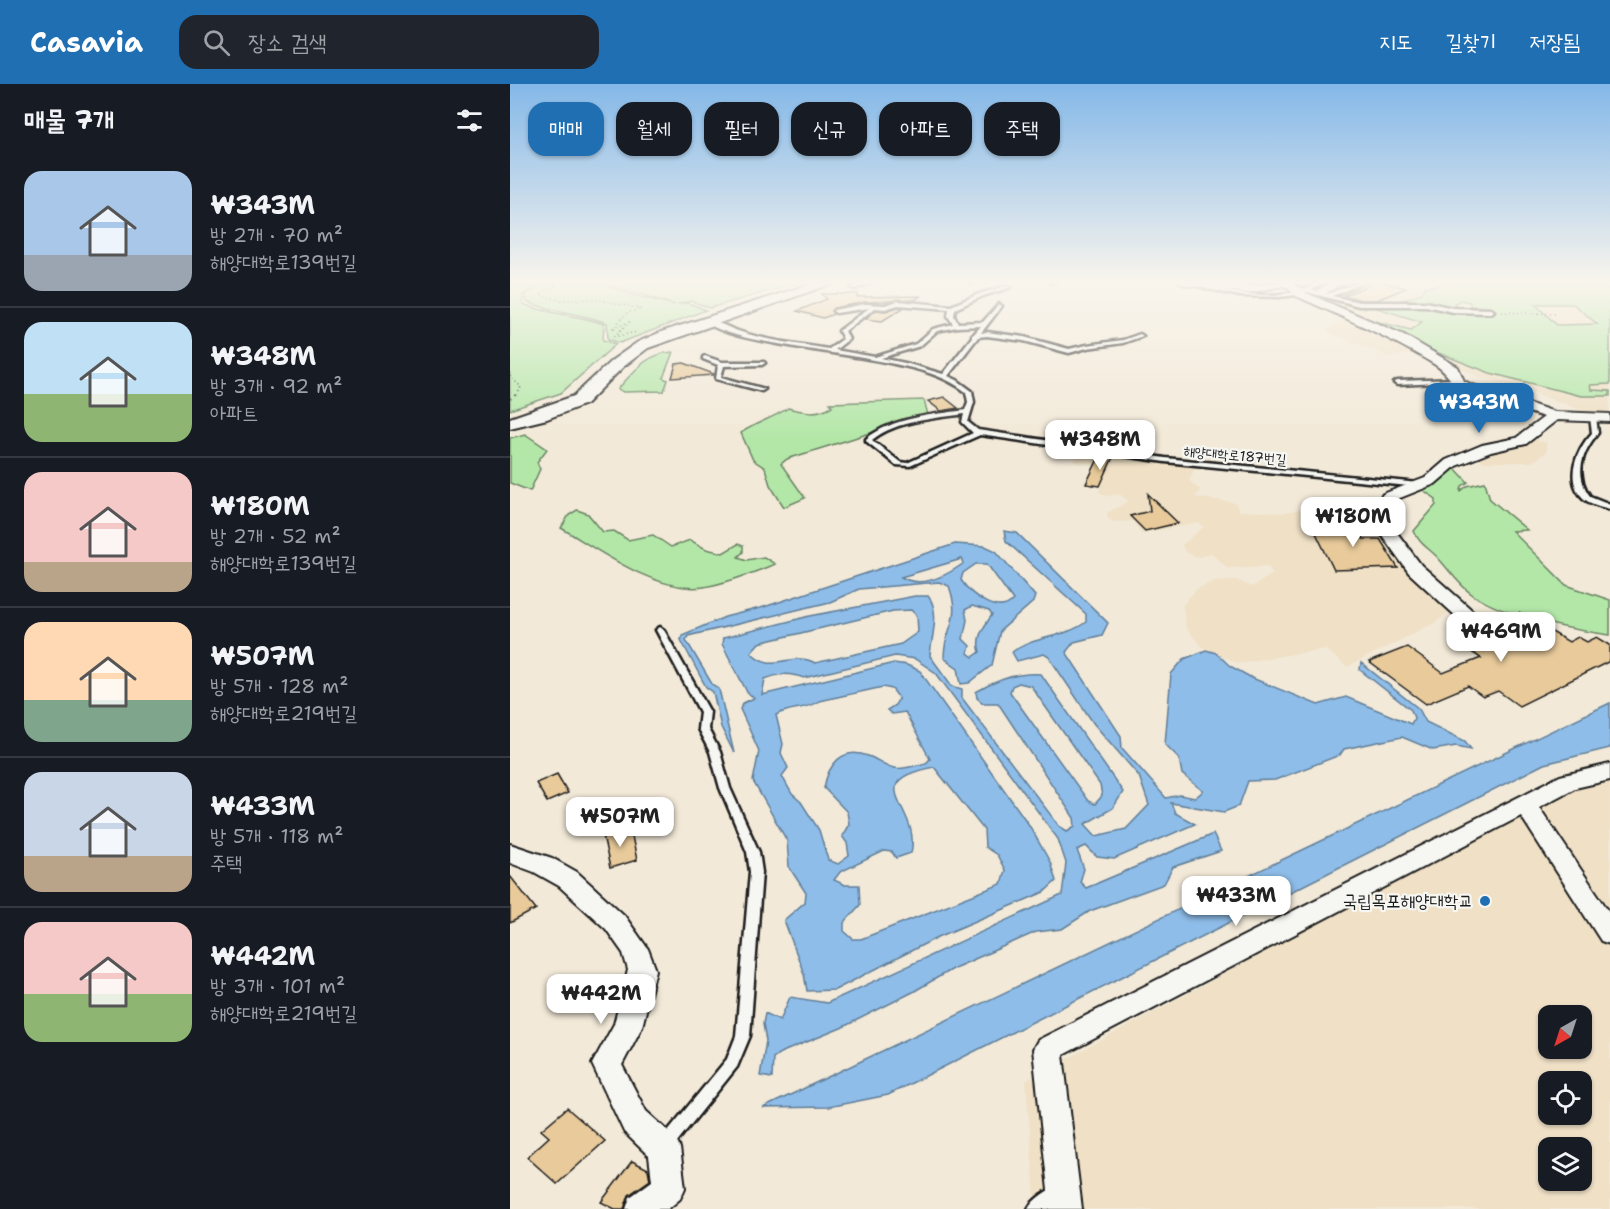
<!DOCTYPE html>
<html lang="ko">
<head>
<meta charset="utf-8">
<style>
  body { margin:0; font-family:"Shantell Sans","Poor Story",sans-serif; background:#20242c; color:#f1f3f6; height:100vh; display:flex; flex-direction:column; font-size:22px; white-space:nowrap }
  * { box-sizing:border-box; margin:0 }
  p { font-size:20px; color:#9ea1a6 }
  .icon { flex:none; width:33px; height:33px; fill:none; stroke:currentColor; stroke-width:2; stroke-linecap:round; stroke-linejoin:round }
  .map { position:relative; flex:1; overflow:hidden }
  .side { display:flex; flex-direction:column; background:#171b24; width:510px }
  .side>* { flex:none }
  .top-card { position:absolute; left:18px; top:18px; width:570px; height:54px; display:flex; gap:12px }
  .needle { width:39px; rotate:219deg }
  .tools { position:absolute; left:1028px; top:921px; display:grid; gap:12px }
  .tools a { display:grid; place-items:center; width:54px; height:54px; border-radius:12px; background:#171b24; box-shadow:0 2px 4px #0004; font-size:30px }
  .price { position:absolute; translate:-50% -51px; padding:0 14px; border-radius:12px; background:#fff; color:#222; font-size:20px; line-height:39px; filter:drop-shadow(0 2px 3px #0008) }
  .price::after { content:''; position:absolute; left:50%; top:36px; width:18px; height:14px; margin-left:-9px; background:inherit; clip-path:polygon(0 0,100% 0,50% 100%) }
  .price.on { background:#1f6fb2; color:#fff }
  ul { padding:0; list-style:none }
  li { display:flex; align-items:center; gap:18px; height:150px; padding:0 24px }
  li+li { border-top:2px solid #363941 }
  li span { display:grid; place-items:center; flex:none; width:168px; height:120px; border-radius:18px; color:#555 }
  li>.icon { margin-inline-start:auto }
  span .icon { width:72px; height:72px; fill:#fffc; stroke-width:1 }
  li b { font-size:26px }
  h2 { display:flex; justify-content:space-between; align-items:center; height:72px; padding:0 24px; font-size:26px }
  .chip { padding:0 21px; border-radius:18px; background:#171b24; box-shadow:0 2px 4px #0004; font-size:21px; line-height:54px }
  .chip.on { background:#1f6fb2; color:#fff }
  header { display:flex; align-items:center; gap:36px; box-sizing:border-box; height:84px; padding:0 30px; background:#1f6fb2; color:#fff }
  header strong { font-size:28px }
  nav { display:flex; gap:33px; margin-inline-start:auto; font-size:21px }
  .search { width:420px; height:54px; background:#20242c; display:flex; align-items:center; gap:15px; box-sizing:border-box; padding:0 21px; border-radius:18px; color:#9ea1a6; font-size:22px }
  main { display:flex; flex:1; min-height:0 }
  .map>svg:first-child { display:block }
  .built { fill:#efe0c6; fill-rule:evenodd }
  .green { fill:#b3e7a8; stroke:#688262; stroke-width:1.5; fill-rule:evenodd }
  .water { fill:#8ebde9; stroke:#607d97; stroke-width:1.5; fill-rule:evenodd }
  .building { fill:#e8ca9b; stroke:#1c1c1c; stroke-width:1.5 }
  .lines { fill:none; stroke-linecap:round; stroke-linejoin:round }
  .service-casing { stroke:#1c1c1c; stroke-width:5 }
  .minor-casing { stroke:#1c1c1c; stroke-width:4 }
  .tertiary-casing { stroke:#1c1c1c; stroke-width:4 }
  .path-far1 { stroke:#1c1c1c; stroke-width:1.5; stroke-dasharray:1 3; stroke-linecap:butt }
  .path { stroke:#1c1c1c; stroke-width:2; stroke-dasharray:1.5 4; stroke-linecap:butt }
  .service { fill:#f6f6f2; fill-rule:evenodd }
  .minor { fill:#f6f6f2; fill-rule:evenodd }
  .tertiary { fill:#f6f6f2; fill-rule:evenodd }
  .poi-dot { fill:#1f6fb2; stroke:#f6f6f2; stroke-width:2 }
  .labels { text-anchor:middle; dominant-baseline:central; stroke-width:4.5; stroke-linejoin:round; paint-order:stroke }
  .far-street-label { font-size:14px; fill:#1c1c1c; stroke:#f6f6f2 }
  .near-poi-label { font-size:18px; fill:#1c1c1c; stroke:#f6f6f2; text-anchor:end }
</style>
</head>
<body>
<header>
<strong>Casavia</strong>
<div class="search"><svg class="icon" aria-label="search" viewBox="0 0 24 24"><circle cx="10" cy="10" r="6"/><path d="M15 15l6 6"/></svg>장소 검색</div>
<nav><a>지도</a><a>길찾기</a><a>저장됨</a></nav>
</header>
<main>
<section class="side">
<h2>매물 7개<svg class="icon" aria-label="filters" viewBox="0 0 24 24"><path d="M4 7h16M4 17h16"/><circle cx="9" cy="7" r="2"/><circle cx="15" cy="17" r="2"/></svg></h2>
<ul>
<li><span style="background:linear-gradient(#a9c7e8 70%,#9aa5b1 0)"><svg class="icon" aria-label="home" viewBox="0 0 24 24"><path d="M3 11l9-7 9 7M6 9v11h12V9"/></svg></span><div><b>₩343M</b><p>방 2개 · 70 m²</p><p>해양대학로139번길</p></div></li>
<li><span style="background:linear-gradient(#bfe0f5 60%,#8fb573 0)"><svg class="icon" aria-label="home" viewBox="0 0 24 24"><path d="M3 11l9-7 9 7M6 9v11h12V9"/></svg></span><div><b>₩348M</b><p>방 3개 · 92 m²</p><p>아파트</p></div></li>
<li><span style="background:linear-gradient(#f6c9c9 75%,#b9a48a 0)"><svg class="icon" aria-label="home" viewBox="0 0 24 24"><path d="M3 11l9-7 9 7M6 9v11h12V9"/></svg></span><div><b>₩180M</b><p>방 2개 · 52 m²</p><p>해양대학로139번길</p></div></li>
<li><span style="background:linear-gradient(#ffd9b3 65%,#7fa58c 0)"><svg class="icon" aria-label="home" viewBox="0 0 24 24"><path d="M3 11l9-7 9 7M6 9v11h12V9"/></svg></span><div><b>₩507M</b><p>방 5개 · 128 m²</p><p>해양대학로219번길</p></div></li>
<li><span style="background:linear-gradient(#c9d6e8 70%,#b9a48a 0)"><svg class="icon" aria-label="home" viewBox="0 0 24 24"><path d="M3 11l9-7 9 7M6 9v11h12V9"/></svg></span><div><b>₩433M</b><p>방 5개 · 118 m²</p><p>주택</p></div></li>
<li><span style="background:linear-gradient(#f6c9c9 60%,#8fb573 0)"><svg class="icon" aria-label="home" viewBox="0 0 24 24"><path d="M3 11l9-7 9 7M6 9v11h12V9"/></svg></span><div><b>₩442M</b><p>방 3개 · 101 m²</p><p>해양대학로219번길</p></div></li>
</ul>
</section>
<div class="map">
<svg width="1100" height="1125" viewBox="0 0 1100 1125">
  <rect width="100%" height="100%" fill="#f2e9d8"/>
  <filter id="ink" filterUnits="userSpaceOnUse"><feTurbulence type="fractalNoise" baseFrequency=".0167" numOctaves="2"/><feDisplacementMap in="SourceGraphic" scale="12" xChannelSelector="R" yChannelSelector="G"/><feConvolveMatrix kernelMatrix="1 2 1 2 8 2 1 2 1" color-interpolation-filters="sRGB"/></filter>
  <g filter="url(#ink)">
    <g class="built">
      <path d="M828 197H1100V329L1077 328 1007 303 968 293 917 267 880 273 817 248 816 246 830 238 843 236 798 212Z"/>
      <path d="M1018 354 1036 359V368L1022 378H975L965 373Z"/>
      <path d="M571 365 685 382 679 397 690 406 685 413 725 419 729 427 776 429 838 416 864 424 861 438 941 526 926 538 837 583 815 565 727 579 692 563 676 544 673 521 687 505 705 497 726 496 742 503 763 490 758 482 718 484 701 469 688 473 676 469 672 461 694 443 689 439 632 449 622 437 604 438 598 434 597 429 619 417 609 410 597 412 589 408 591 403 573 400 586 381 564 378Z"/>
      <path d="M1100 694V1125H526L516 997 1061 703ZM1038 932H1071V964H1038ZM1038 998H1071V1030H1038ZM1038 1064H1071V1096H1038Z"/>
    </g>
    <g class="green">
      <path d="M0 197 91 199 123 211 165 221 93 198 67 197H294L200 224 181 217 168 220 178 219 196 226 110 259 98 255 97 239C70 229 43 228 17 218L15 211 33 199 13 211V220C39 231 67 230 94 240L93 256 106 260 51 309 0 326Z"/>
      <path d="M956 197H1100V300L1080 301 1081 306 1100 307V312H1071L980 289 908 261 861 238 865 237 901 246 912 238 864 223 919 221 939 227 984 230 978 223 960 222V218L950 216 944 220 947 224H943L910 218H888L912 209 915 203ZM1025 220H1063L1087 240 1047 241Z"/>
      <path d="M163 268 153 294 158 296 154 307 114 308 108 305C125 286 138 269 163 268Z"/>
      <path d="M414 316 418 331 277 375 271 380 295 414 274 423 260 401 255 384 243 376 231 349C246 338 262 335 278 324 293 328 308 331 322 322L320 319Z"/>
      <path d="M15 350 37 365 27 378 30 385 20 407 0 399V354Z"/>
      <path d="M942 381 958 398 952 402 951 407 957 402 975 398 980 415 1017 446 1002 447 1056 501 1100 516V551C1059 545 997 534 963 511 949 501 940 487 928 474 919 464 909 460 904 447L926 421V415L913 406Z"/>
      <path d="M67 426 78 430 93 448 104 447 118 456 143 451 161 463 180 456 196 465 213 469 228 460 233 462V468L228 473 237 476 254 473 265 480C243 489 218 499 194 503 148 510 89 466 51 444L59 431Z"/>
    </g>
    <g class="water">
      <path d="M494 447 507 449 598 539 592 551 564 558 556 568 611 652 612 664 656 714 670 711 685 714 693 707 672 690 669 674 655 660 661 590 674 575 696 566 706 569 720 582 742 594 808 621 836 613 901 640 904 634 901 626 850 586 851 579 909 625 916 638 955 657 961 665 946 662 923 666 892 653 834 665 830 671 765 696 738 697 729 722 714 728 661 719 665 729 685 740 604 775 587 773 576 762 567 766 574 785 570 798 576 804 703 750 711 767 663 783 654 800 580 827 552 845 526 848 442 885 403 908 331 944 270 969 263 974 262 994 250 992 256 957 253 940 255 929 270 936 280 913 317 919 552 811 556 779 548 755 426 589 405 575 385 572 294 594C279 589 270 589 255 595L252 611 384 579 397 581 410 587 519 741 540 778 546 797 534 808 428 853 325 906 297 907 294 890 274 836 295 818 296 809 279 783 277 757 243 697 249 667 230 625 233 619 244 614 237 608 212 560 213 554 300 532 405 512H418C431 527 421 554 420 572L442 602 452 605V614L549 742 557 747 565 742 564 734 488 619H473L467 614 466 608C486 596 508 588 531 590L613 708 603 724 575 740 586 752 616 745 639 721 629 692 584 640 539 573 534 570 507 577 502 568C524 552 555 554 576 538V530L496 457ZM401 526 407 532 408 548 391 560 305 579C282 566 261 591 241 568L249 559 383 527ZM509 599 521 602 590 701 592 712 585 720 578 717 500 608 502 602ZM373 603 382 605 389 614 385 621 377 626 382 630 395 628 420 675 416 679C407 681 393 686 384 684 375 682 367 675 358 672 332 662 318 681 314 704L337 728 339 740 332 752 337 759 339 772 328 780 318 776 309 746 291 718 282 710 272 692 278 684 271 669 273 660 266 631C280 623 296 626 309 617ZM424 683 474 746 475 763 487 771 495 786 491 800 351 855H343L334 847V839L350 821 349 801H335L324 796 330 788 374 767 382 768 386 774 401 769C412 723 347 698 424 683Z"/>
      <path d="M445 460 475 462 486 467 525 512 523 518 490 547 482 581 459 599 451 600 448 584 434 574C434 543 452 538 439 502L429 498 349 505 320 518 178 552 176 556 202 600 209 605 224 669 211 643 203 608 196 603 171 556 172 551 215 533 254 523ZM452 475 454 479C436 492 412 505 391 493ZM466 480H477L503 516C488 533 460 510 451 496L453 489ZM462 522 479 527 482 531C474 543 465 553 470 568L463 573 458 569 460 562 453 555 457 536 455 526Z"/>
      <path d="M1100 619V664L1034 680 378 1011 318 1023 253 1024Z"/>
    </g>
    <g class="building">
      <path d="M871 197 896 204 867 216H851L834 211Z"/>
      <path d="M312 210H348L347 213 411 212 404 216 355 218 324 224 321 227 324 230 313 234 287 227 317 215Z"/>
      <path d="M388 223 393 224 372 237 355 235 366 226 376 227Z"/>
      <path d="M174 279 204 290V291L162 294 166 280Z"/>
      <path d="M434 313 448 324 431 327 418 317Z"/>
      <path d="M590 371 603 373 590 402 576 400Z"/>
      <path d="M638 410 668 439 635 447 620 432 640 427Z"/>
      <path d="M843 437 853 455H870L888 484 824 486 803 443 826 442 824 438Z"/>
      <path d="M1009 529 1059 558 1068 553 1077 558 1087 553 1100 561V577L1009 622 988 607 973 613 958 602 916 620 859 578 897 563 933 589 971 574 946 558Z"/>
      <path d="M47 690 58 709 37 718 26 699Z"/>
      <path d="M120 743 127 776 100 784 93 751Z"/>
      <path d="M0 792 26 825 0 839Z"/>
      <path d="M57 1024 95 1057 47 1100 17 1073 39 1053 31 1046Z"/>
      <path d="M122 1077 138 1085 140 1096 119 1111 114 1125H105L91 1118Z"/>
    </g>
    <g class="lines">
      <g class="service-casing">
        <g id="service">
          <path d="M359 197H366L344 205 341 203Z"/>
          <path d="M462 197H467L462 200 460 199Z"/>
          <path d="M540 197H546L542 199 540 198Z"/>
          <path d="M809 197H814L802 206 817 210 852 197H858L822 212 849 218H916L943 224 981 225 984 227 981 229 943 228 916 222H849L797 208 786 211 769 213 730 212 694 204 681 199 683 198C716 208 757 217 791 206L774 202V200L796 205Z"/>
          <path d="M496 202 501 203 473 212 445 225 444 232 448 239 473 238 489 220 492 222 471 249 477 248 514 253 559 265 577 261 613 256 630 250 633 252 613 259 577 264 559 269 514 257 477 252 468 253 438 292 447 296 462 307 464 318 458 338 468 346 655 374 909 399 913 401 909 403 655 378 470 351 400 382 386 381 356 357V355C383 333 422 331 455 326L458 318 456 308C433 290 404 284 375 278 338 271 300 266 263 259 240 255 213 250 193 237 202 234 218 244 228 247 257 257 289 260 319 265L333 255 329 247 330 246 359 224 326 229 323 227 324 226 355 220 375 221 388 217 441 222 469 210ZM388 221 439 225 438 232 443 240 423 245 406 260 365 273 325 266 339 255 335 247 365 224 375 225ZM471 242 464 250 462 251V253L433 290 395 279 371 274 410 262 427 247 447 243ZM454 330 452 338 463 349 397 379 390 378 362 356C387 336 424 335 454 330Z"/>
          <path d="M195 272 212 278H254L255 279 252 281 214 282 211 293 255 305 252 307 206 295 208 281 193 275V273Z"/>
          <path d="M947 295 950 297 949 298 887 301 884 299 887 297Z"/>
          <path d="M1083 331 1086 333 1088 349C1072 368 1064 390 1080 412L1100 420V425C1092 423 1079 420 1073 414 1054 395 1067 365 1082 349L1080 333Z"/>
          <path d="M150 543 154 546 200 628 198 645 210 668 220 704 249 768 252 788 240 952 227 983 162 1064 157 1066 152 1064 150 1059 152 1054 217 975 226 952 240 788 237 768 210 704 200 668 188 645 190 628 146 546Z"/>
          <path d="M549 1101 554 1103 557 1108 554 1113 539 1125H518C523 1115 539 1105 549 1101Z"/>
        </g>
      </g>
      <g class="minor-casing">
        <g id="minor">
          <path d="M823 197H836L814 211H806V207Z"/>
          <path d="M782 199 794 208 894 251 948 283 954 297 963 301 1045 328 1100 330V338L1047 336 1016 360 981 368 946 382 925 400 885 416 879 423 878 431 885 446 911 481 963 527 965 531 963 535H949L899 489 869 447 862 431 863 423 873 410 915 394 936 376 972 361 1006 354 1034 333 953 307C940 299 938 288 924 280 880 253 833 233 786 212L777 202Z"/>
          <path d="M1100 680V696L1065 704 1029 723 1100 829V860L1091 857 1011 732 553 971 572 1125H540L523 965 528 956 1050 692Z"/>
          <path d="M0 760 42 774 67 788 114 831 138 865 146 886 132 943 112 981 136 1027 165 1053 170 1064 175 1104 170 1115 158 1125H116L120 1113 142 1097 139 1072 114 1048 82 980 104 940 118 886 113 869 96 845 49 802 24 788 0 779Z"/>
        </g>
      </g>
      <g class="tertiary-casing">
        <g id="tertiary">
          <path d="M310 197H330L138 264 113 283 76 320 37 335 0 344V334L64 312 101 277 128 258 151 248Z"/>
          <path d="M668 197C691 196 713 200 736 201 751 201 768 197 784 197L782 200 738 209 675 201Z"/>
        </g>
      </g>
      <g class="path-far1">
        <path d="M0 203 47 201 30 211 50 216 85 215 131 225 117 229 102 245 121 237 103 253 127 248"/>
        <path d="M992 228 1048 230"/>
        <path d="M0 292 11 303 7 311"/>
      </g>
      <path class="path" d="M0 315 8 309"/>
      <use href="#service" class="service"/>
      <use href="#minor" class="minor"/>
      <use href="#tertiary" class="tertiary"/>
    </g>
  </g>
  <linearGradient id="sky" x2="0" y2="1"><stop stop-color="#84b8e8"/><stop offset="0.56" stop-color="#f9f5ed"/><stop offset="1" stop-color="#f9f5ed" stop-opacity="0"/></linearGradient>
  <rect width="1100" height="354" fill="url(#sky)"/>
  <circle class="poi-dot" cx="975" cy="817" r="6"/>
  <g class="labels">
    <g class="far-street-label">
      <text transform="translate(725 371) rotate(5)">해양대학로187번길</text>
    </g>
    <g class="near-poi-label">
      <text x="963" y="817">국립목포해양대학교</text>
    </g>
  </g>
</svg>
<div class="tools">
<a><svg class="needle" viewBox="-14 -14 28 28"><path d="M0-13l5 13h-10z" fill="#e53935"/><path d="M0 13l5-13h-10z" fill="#9ea1a6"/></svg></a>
<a><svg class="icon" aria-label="locate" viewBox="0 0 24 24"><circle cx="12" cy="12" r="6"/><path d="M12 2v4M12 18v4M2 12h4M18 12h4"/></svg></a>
<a><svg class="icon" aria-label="layers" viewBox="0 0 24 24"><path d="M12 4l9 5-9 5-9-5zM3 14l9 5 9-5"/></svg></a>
</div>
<b class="price on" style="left:969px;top:350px">₩343M</b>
<b class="price" style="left:590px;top:387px">₩348M</b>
<b class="price" style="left:843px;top:464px">₩180M</b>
<b class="price" style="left:991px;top:579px">₩469M</b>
<b class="price" style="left:110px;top:764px">₩507M</b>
<b class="price" style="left:726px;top:843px">₩433M</b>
<b class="price" style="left:91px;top:941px">₩442M</b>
<div class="top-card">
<a class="chip on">매매</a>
<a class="chip">월세</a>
<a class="chip">필터</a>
<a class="chip">신규</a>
<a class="chip">아파트</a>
<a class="chip">주택</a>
</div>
</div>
</main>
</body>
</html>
